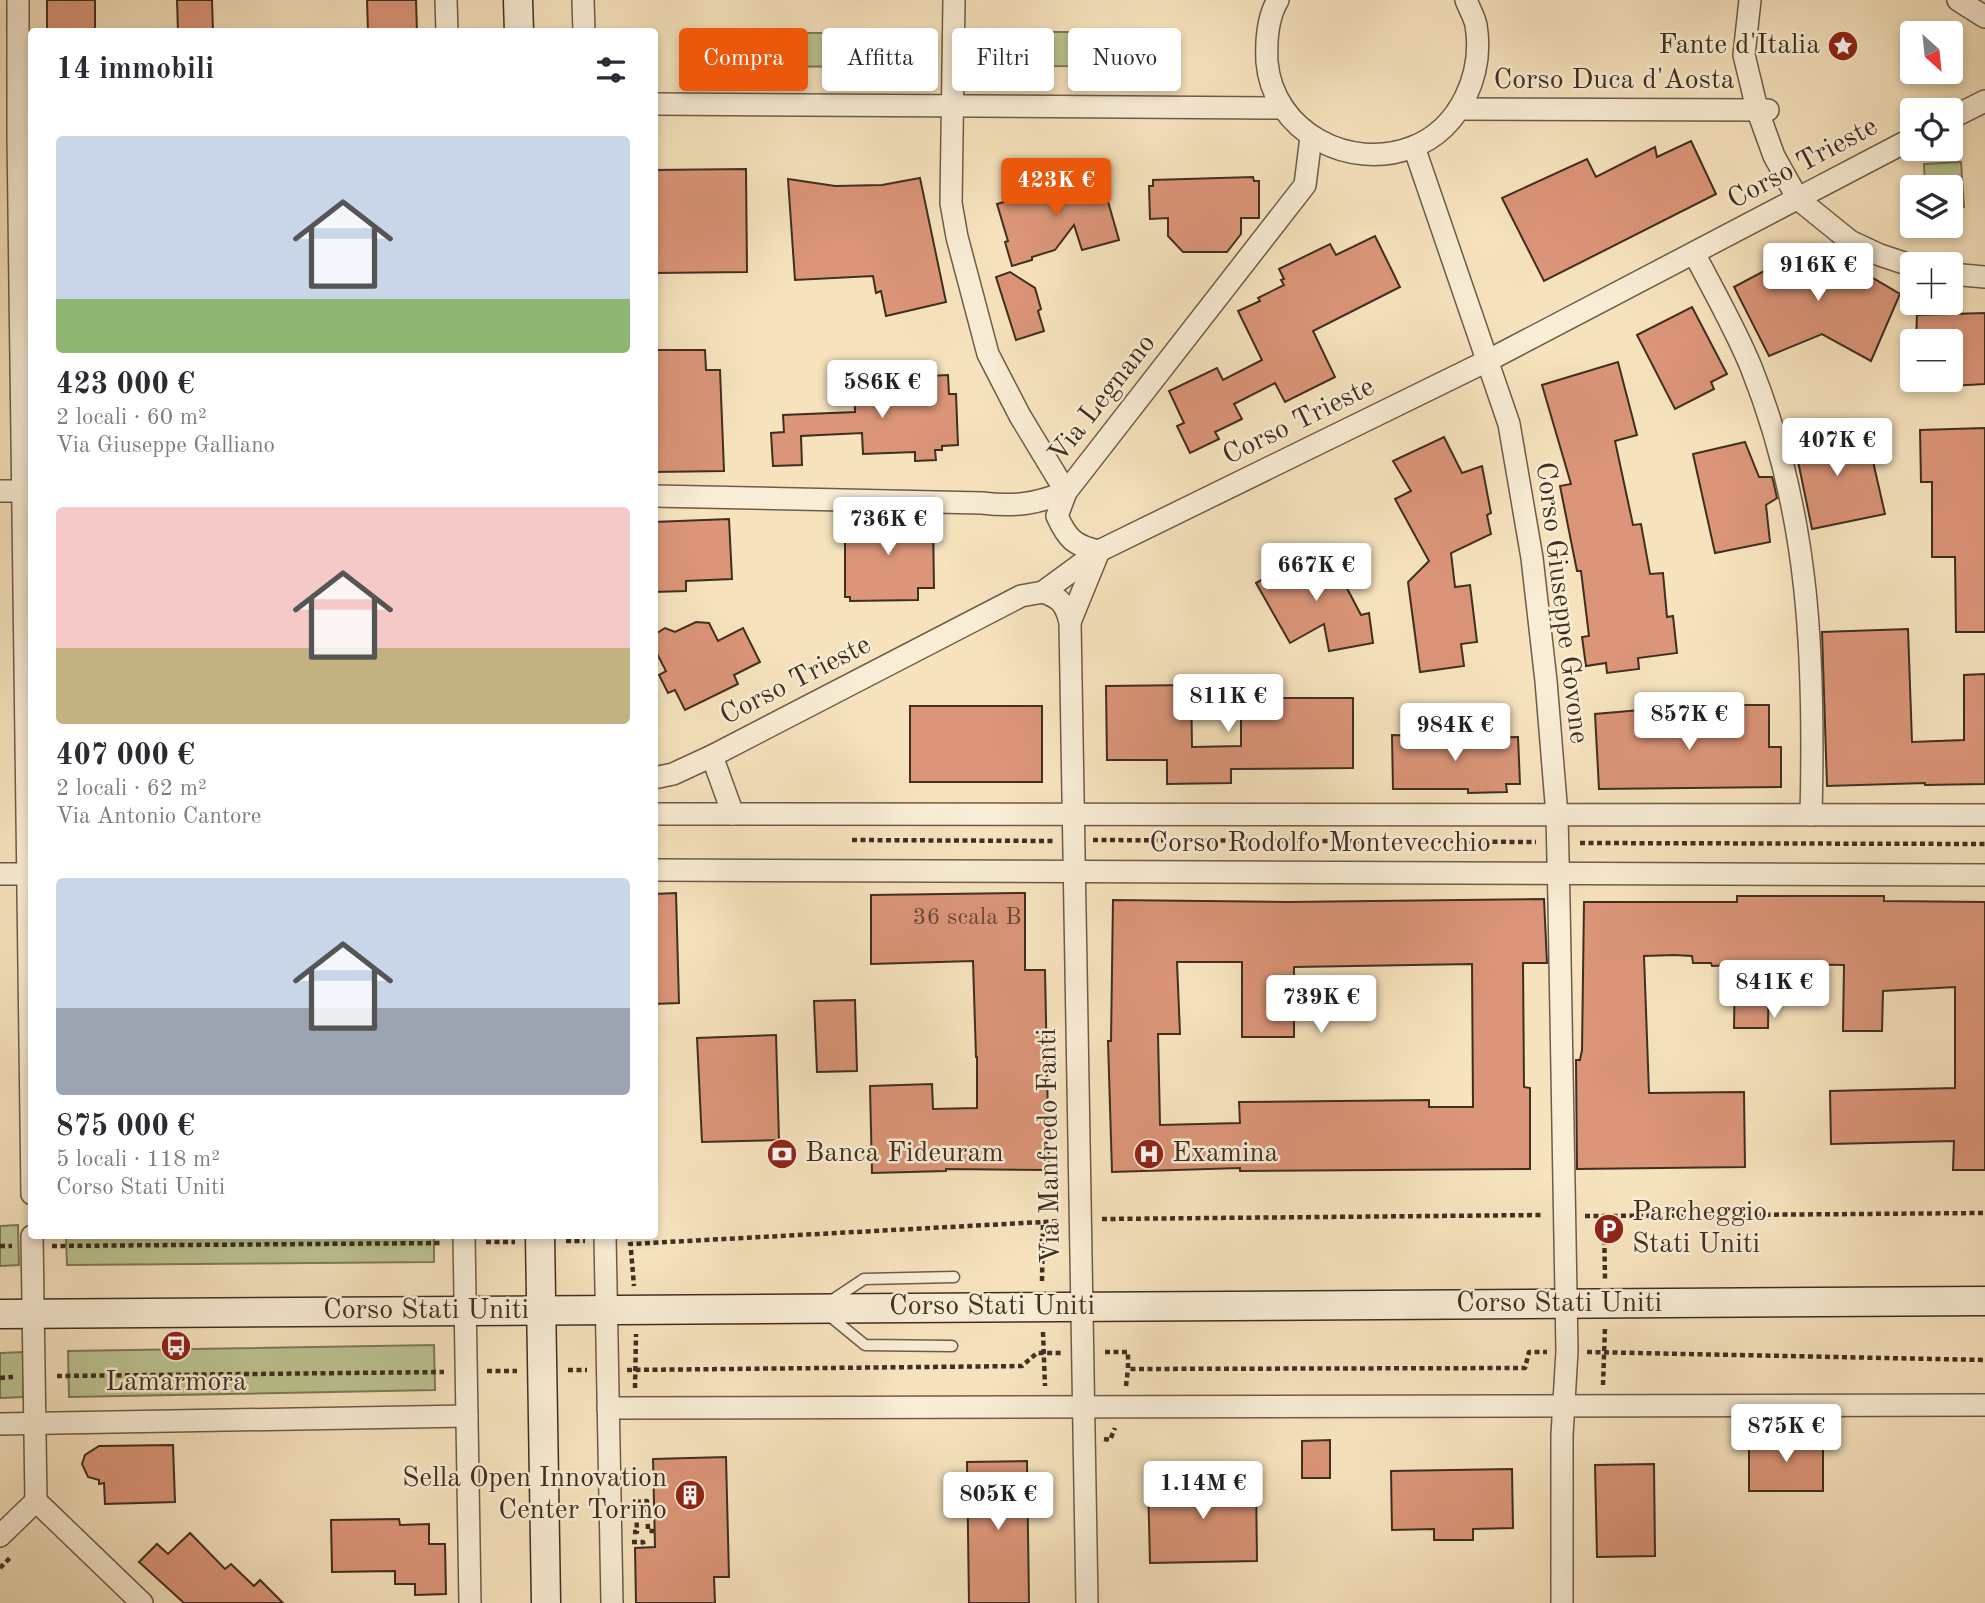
<!DOCTYPE html>
<html lang="it">
<head>
<meta charset="utf-8">
<style>
  body { margin:0; font-family:"Old Standard TT",serif; background:#f7f7f7; color:#2b2b33; height:100vh; display:flex; flex-direction:column; font-size:26px; white-space:nowrap }
  * { box-sizing:border-box; margin:0 }
  p { font-size:23px; color:#7c7c81 }
  .icon { flex:none; width:38px; height:38px; fill:none; stroke:currentColor; stroke-width:2; stroke-linecap:round; stroke-linejoin:round }
  .map { position:relative; flex:1; overflow:hidden }
  .sheet { position:absolute; left:28px; top:28px; width:630px; height:1211px; display:flex; flex-direction:column; background:#fff; border-radius:7px; box-shadow:0 4px 10px #0003 }
  .sheet>* { flex:none }
  .banner { position:absolute; left:679px; top:28px; width:665px; height:63px; display:flex; gap:14px }
  .needle { width:46px; rotate:153deg }
  .fabs { position:absolute; left:1900px; top:21px; display:grid; gap:14px }
  .fabs a { display:grid; place-items:center; width:63px; height:63px; border-radius:7px; background:#fff; box-shadow:0 4px 10px #0003; font-size:35px }
  .price { position:absolute; translate:-50% -60px; padding:0 16px; border-radius:7px; background:#fff; color:#222; font-size:23px; line-height:46px; filter:drop-shadow(0 2px 4px #0008) }
  .price::after { content:''; position:absolute; left:50%; top:42px; width:21px; height:16px; margin-left:-10px; background:inherit; clip-path:polygon(0 0,100% 0,50% 100%) }
  .price.active { background:#ea580c; color:#fff }
  ul { padding:0; list-style:none }
  li { display:grid; align-content:center; gap:14px; height:371px; padding:0 28px }
  li span { display:grid; place-items:center; height:217px; border-radius:7px; color:#555 }
  li>.icon { margin-inline-start:auto }
  span .icon { width:126px; height:126px; fill:#fffc; stroke-width:1 }
  li b { font-size:30px }
  h2 { display:flex; justify-content:space-between; align-items:center; height:84px; padding:0 28px; font-size:30px }
  .chip { padding:0 24px; border-radius:7px; background:#fff; box-shadow:0 4px 10px #0003; font-size:24px; line-height:63px }
  .chip.active { background:#ea580c; color:#fff }
  .map>svg:first-child { display:block }
  .green { fill:#bcc491; stroke:#7e7959; stroke-width:2 }
  .building { fill:#db9578; stroke:#402e21; stroke-width:2; fill-rule:evenodd }
  .lines { fill:none; stroke-linecap:round; stroke-linejoin:round }
  .lane-casing { stroke:#6e5b48; stroke-width:13 }
  .street-casing { stroke:#6e5b48; stroke-width:24 }
  .secondary-casing { stroke:#402e21; stroke-width:31 }
  .path { stroke:#402e21; stroke-width:4.5; stroke-dasharray:5 3.5; stroke-linecap:butt }
  .lane { stroke:#f9edd5; stroke-width:10 }
  .street { stroke:#f9edd5; stroke-width:21 }
  .secondary { stroke:#f9edd5; stroke-width:28 }
  .labels { text-anchor:middle; dominant-baseline:central; stroke-width:5; stroke-linejoin:round; paint-order:stroke }
  .number-label { font-size:24px; fill:#674837 }
  .poi-label { font-size:28px; fill:#402e21; stroke:#f9edd5; text-anchor:start }
  .street-label { font-size:28px; fill:#402e21; stroke:#f9edd5 }
</style>
</head>
<body>
<div class="map">
<svg width="1985" height="1603" viewBox="0 0 1985 1603">
  <rect width="100%" height="100%" fill="#f6e3be"/>
  <filter id="stains"><feTurbulence type="fractalNoise" baseFrequency=".00286" numOctaves="4"/><feColorMatrix values="0 0 0 0 .2 0 0 0 0 .09 0 0 0 0 .02 0 0 0 .5 -.17"/></filter>
  <radialGradient id="worn" r=".72"><stop offset=".6" stop-color="#630" stop-opacity="0"/><stop offset="1" stop-color="#630" stop-opacity=".3"/></radialGradient>
  <g class="green">
    <path d="M1052 32H1178V67L1052 66Z"/>
    <path d="M714 33H890V67L714 66Z"/>
    <path d="M1961 162 1964 207H1951V187H1925L1924 164Z"/>
    <path d="M18 1225 19 1265 0 1266V1226Z"/>
    <path d="M66 1236H434V1262L67 1265Z"/>
    <path d="M434 1345 435 1390 69 1397 68 1351Z"/>
    <path d="M23 1352V1397L0 1398V1353Z"/>
  </g>
  <g class="building">
    <rect x="47" y="0" width="48" height="32"/>
    <path d="M177 0H212L213 32H178Z"/>
    <path d="M367 0H416L417 32H368Z"/>
    <path d="M1691 141 1716 194 1544 281 1502 198 1587 159 1596 177 1655 147 1657 157Z"/>
    <path d="M746 169 747 272 654 273V170Z"/>
    <path d="M1075 170 1081 191 1103 184 1119 240 1082 250 1074 225 1055 250 1032 257V260L1012 266 1005 242 1008 241 997 204 1038 192 1035 182Z"/>
    <path d="M1253 177 1254 181H1259V218H1241V234L1227 252H1183L1168 236V218L1150 219 1149 186H1153V180Z"/>
    <path d="M920 178 946 302 886 316 881 291 876 293 873 276 795 280 788 179 835 186 882 185Z"/>
    <path d="M1375 236 1400 287 1313 331 1335 377 1285 402 1275 383 1234 404 1242 419 1215 432 1219 439 1190 453 1177 426 1184 423 1169 391 1217 368 1223 380 1262 360 1238 311 1260 301 1258 298 1284 285 1281 280 1284 279 1279 269 1330 244 1336 255Z"/>
    <path d="M1815 244 1900 294 1871 361 1822 334 1769 356 1734 287Z"/>
    <path d="M1010 272 1035 288 1041 309 1038 311 1044 331 1016 340 996 277Z"/>
    <path d="M1692 307 1727 374 1711 382 1714 389 1675 409 1637 335Z"/>
    <path d="M1985 313V384L1951 386V341H1916L1917 315Z"/>
    <path d="M654 350H705L706 370H720L724 471 654 472Z"/>
    <path d="M1618 362 1637 435 1615 441 1633 525 1641 524 1650 574 1663 573 1667 617 1673 616 1677 653 1638 658 1639 669 1607 673 1606 663 1586 666 1582 637 1589 636 1581 571H1577L1560 486 1571 484 1542 385Z"/>
    <path d="M948 375 949 394H956L958 445 942 446V450H935L936 460 915 461V452L863 454 862 433 801 436 802 465 773 466 771 433 784 432 783 415 855 412 854 380Z"/>
    <path d="M1849 424 1857 461 1872 457 1885 514 1812 529 1793 437Z"/>
    <path d="M1985 428V632H1956L1955 557H1932V482H1921L1920 430Z"/>
    <path d="M1444 437 1462 473 1482 466 1491 513 1487 515 1491 534 1451 553 1455 587 1470 585 1477 642 1461 644 1464 666 1420 672 1408 582 1429 561 1395 499 1411 491 1393 461Z"/>
    <path d="M1745 442 1759 477H1772L1773 480 1777 498 1766 505 1770 542 1715 553 1693 454Z"/>
    <path d="M855 513 918 515V520H933L934 588H918V600L850 601V597H845V519H855Z"/>
    <path d="M729 519 732 579 686 581V591L654 592V522Z"/>
    <path d="M1328 552 1361 615 1369 613 1373 643 1329 651 1324 624 1290 643 1256 583 1305 556 1309 563Z"/>
    <path d="M696 622 709 623 718 641 743 628 760 662 734 675 738 684 685 710 675 690 668 693 659 675 666 671 654 648V635L665 628 675 632Z"/>
    <path d="M1908 629 1912 742 1964 740V675L1985 674V784L1925 785V783L1827 786 1822 632Z"/>
    <path d="M1191 685 1192 747 1241 746V698H1353V768L1231 769V783L1167 784V760H1107L1106 686Z"/>
    <path d="M1708 705H1769V747H1781V787L1599 789 1595 714 1640 710 1642 730 1708 727Z"/>
    <rect x="910" y="706" width="132" height="76"/>
    <path d="M1392 735 1462 738 1518 737 1520 784H1506L1507 792 1468 793V789H1393Z"/>
    <path d="M676 893 679 1003 654 1004V894Z"/>
    <path d="M1025 893V970H1045L1049 1170 946 1169V1171L872 1173 870 1086 932 1084 933 1109 977 1108V1057H976L973 961 871 964V895Z"/>
    <path d="M1737 896H1884V901L1985 902V1170H1953L1954 1141 1831 1144 1830 1091 1955 1088V987L1883 991 1882 1031H1843L1844 965 1769 964 1768 1028H1734L1735 965 1712 966 1711 963H1693L1692 956 1674 955 1644 956 1649 1093 1744 1092 1745 1167 1577 1169 1576 1060H1580L1582 1050 1584 902H1737Z"/>
    <path d="M1544 899 1547 963H1523L1524 1087 1530 1088V1169L1240 1171V1168L1112 1172 1108 1041H1111L1113 900 1287 902ZM1177 962H1242V1037H1294V967L1472 964 1473 1107H1429V1100L1239 1102 1240 1123 1160 1125 1158 1034H1180Z"/>
    <path d="M855 1000 857 1071 817 1072 814 1001Z"/>
    <path d="M776 1035 779 1140 702 1142 697 1038Z"/>
    <rect x="1749" y="1436" width="74" height="55"/>
    <path d="M1330 1440V1478H1302V1441Z"/>
    <path d="M173 1445 175 1502 105 1504 104 1483 99 1484V1480L88 1477 82 1464 85 1455 99 1446Z"/>
    <path d="M726 1457 729 1577H714L715 1603H636L635 1548 655 1547 653 1459Z"/>
    <path d="M1027 1461 1029 1603H969L967 1462Z"/>
    <path d="M1654 1464 1655 1556 1597 1557 1595 1465Z"/>
    <path d="M1512 1469 1513 1528 1473 1529V1540H1434V1529L1392 1530 1391 1471Z"/>
    <path d="M1256 1479 1257 1561 1150 1563 1148 1482Z"/>
    <path d="M399 1519 400 1525 429 1524V1544H445L446 1594 415 1595V1584H395V1571L332 1572 331 1520Z"/>
    <path d="M190 1533 225 1569 231 1564 254 1586 260 1580 283 1603H184L139 1562 157 1544 168 1554Z"/>
  </g>
  <g class="lines">
    <g class="lane-casing">
      <g id="lane">
        <path d="M831 1301 864 1279 954 1277"/>
        <path d="M826 1313 865 1345 952 1346"/>
      </g>
    </g>
    <g class="street-casing">
      <g id="street">
        <path d="M18 0V135L32 1194"/>
        <path d="M446 0 447 32"/>
        <path d="M583 0 584 32"/>
        <path d="M954 0 951 203 957 237 988 354 1020 416 1066 492"/>
        <path d="M1278 0C1267 18 1266 41 1267 62 1273 132 1350 172 1413 147 1461 128 1484 73 1476 25 1474 16 1469 8 1466 0"/>
        <path d="M1750 0 1744 55 1757 109 1774 156 1798 199 1850 241 1880 255 1913 266"/>
        <path d="M1958 0 1985 17"/>
        <path d="M654 104 1283 108"/>
        <path d="M1459 109 1768 110"/>
        <path d="M1951 118 1985 101"/>
        <path d="M1414 147 1509 424 1532 558 1546 681 1557 815 1559 903 1567 1351 1562 1435V1603"/>
        <path d="M1694 253C1713 290 1735 328 1751 367 1810 514 1815 658 1811 815"/>
        <path d="M1951 274 1985 277"/>
        <path d="M0 491H32"/>
        <path d="M1066 492 1057 516C1067 538 1074 546 1099 551"/>
        <path d="M654 496 982 503C1015 507 1035 504 1066 492L1305 185 1311 137"/>
        <path d="M1043 592C1061 598 1065 604 1070 622L1087 1603"/>
        <path d="M1070 622 1099 551"/>
        <path d="M712 756 733 814"/>
        <path d="M654 778 673 774 712 756 1021 596 1043 592 1099 551 1489 360 1913 138"/>
        <path d="M654 814 1985 815"/>
        <path d="M654 870 1985 875"/>
        <path d="M0 874H32"/>
        <path d="M32 1236 36 1501"/>
        <path d="M464 1236 470 1603"/>
        <path d="M605 1236 612 1603"/>
        <path d="M608 1408 1985 1405"/>
        <path d="M0 1424 467 1416"/>
        <path d="M36 1501 142 1603"/>
        <path d="M0 1536 36 1501"/>
      </g>
    </g>
    <g class="secondary-casing">
      <g id="secondary">
        <path d="M518 0 519 32"/>
        <path d="M540 1236 546 1603"/>
        <path d="M0 1314 1985 1301"/>
      </g>
    </g>
    <g class="path">
      <path d="M852 840 1053 841"/>
      <path d="M1093 840 1536 842"/>
      <path d="M1580 843 1985 844"/>
      <path d="M1585 1216H1604L1605 1280"/>
      <path d="M1604 1216 1985 1213"/>
      <path d="M1102 1219 1542 1215"/>
      <path d="M566 1241H585"/>
      <path d="M486 1242H515"/>
      <path d="M630 1242V1244L1043 1222"/>
      <path d="M0 1246H12"/>
      <path d="M52 1246 443 1243"/>
      <path d="M631 1250 634 1286"/>
      <path d="M1042 1281 1043 1222 1059 1221"/>
      <path d="M1043 1332 1045 1386"/>
      <path d="M1105 1352H1128V1369L1525 1368 1529 1352H1547"/>
      <path d="M1587 1352 1985 1360"/>
      <path d="M568 1370H587"/>
      <path d="M627 1370 1022 1366 1037 1353H1061"/>
      <path d="M487 1371H517"/>
      <path d="M57 1376 444 1372"/>
      <path d="M0 1378 13 1377"/>
      <path d="M1603 1385 1605 1327"/>
      <path d="M1126 1386 1128 1369"/>
      <path d="M635 1388 636 1334"/>
      <path d="M1104 1439 1110 1440 1115 1428"/>
      <path d="M633 1532H637L636 1502 647 1501 648 1531H654"/>
      <path d="M632 1542H643L644 1547"/>
      <path d="M0 1568 12 1556"/>
    </g>
    <use href="#lane" class="lane"/>
    <use href="#street" class="street"/>
    <use href="#secondary" class="secondary"/>
  </g>
  <defs>
    <g id="sight-disc" transform="scale(1.575)"><circle r="9.5" fill="#8f2418" stroke="#f9edd5"/><path d="M0-6L1.8-2.2L6-1.7L2.9 1.2L3.7 5.4L0 3.3L-3.7 5.4L-2.9 1.2L-6-1.7L-1.8-2.2Z" fill="#fff"/></g>
    <g id="bank-disc" transform="scale(1.575)"><circle r="9.5" fill="#8f2418" stroke="#f9edd5"/><path d="M-6-4H6V4H-6ZM0-2.3a2.3 2.3 0 1 0 0 4.6a2.3 2.3 0 1 0 0-4.6Z" fill="#fff"/></g>
    <g id="hospital-disc" transform="scale(1.575)"><circle r="9.5" fill="#8f2418" stroke="#f9edd5"/><path d="M-5-5h3v3.5h4V-5h3V5h-3V1.5h-4V5h-3Z" fill="#fff"/></g>
    <g id="parking-disc" transform="scale(1.575)"><circle r="9.5" fill="#8f2418" stroke="#f9edd5"/><path d="M-3.5-5.5H1a3.5 3.5 0 0 1 0 7H-1V5.5H-3.5ZM-1-3.4V-.6H.8a1.4 1.4 0 0 0 0-2.8Z" fill="#fff"/></g>
    <g id="bus-disc" transform="scale(1.575)"><circle r="9.5" fill="#8f2418" stroke="#f9edd5"/><path d="M-5-6H5V4H4V6H2V4H-2V6H-4V4H-5ZM-3.5-4V0h7V-4ZM-3.5 1.2v1.5H-2V1.2ZM2 1.2v1.5H3.5V1.2Z" fill="#fff"/></g>
    <g id="building-disc" transform="scale(1.575)"><circle r="9.5" fill="#8f2418" stroke="#f9edd5"/><path d="M-4-6H4V6H1V3H-1V6H-4ZM-2.5-4.3h1.7v1.8h-1.7ZM.8-4.3h1.7v1.8H.8ZM-2.5-1h1.7V.8h-1.7ZM.8-1h1.7V.8H.8Z" fill="#fff"/></g>
  </defs>
  <g fill-rule="evenodd">
    <use href="#sight-disc" x="1843" y="46"/>
    <use href="#bank-disc" x="782" y="1154"/>
    <use href="#hospital-disc" x="1149" y="1154"/>
    <use href="#parking-disc" x="1609" y="1229"/>
    <use href="#bus-disc" x="176" y="1346"/>
    <use href="#building-disc" x="690" y="1495"/>
  </g>
  <g class="labels">
    <g class="number-label">
      <text x="967" y="918">36 scala B</text>
    </g>
    <g class="poi-label">
      <text x="1820" y="46" text-anchor="end">Fante d'Italia</text>
      <text x="805" y="1154">Banca Fideuram</text>
      <text x="1172" y="1154">Examina</text>
      <text x="1632" y="1213">Parcheggio<tspan x="1632" dy="32">Stati Uniti</tspan></text>
      <text x="176" y="1383" text-anchor="middle">Lamarmora</text>
      <text x="667" y="1479" text-anchor="end">Sella Open Innovation<tspan x="667" dy="32">Center Torino</tspan></text>
    </g>
    <g class="street-label">
      <text x="1614" y="81">Corso Duca d'Aosta</text>
      <text transform="translate(1803 164) rotate(-28)">Corso Trieste</text>
      <text transform="translate(1103 399) rotate(-52)">Via Legnano</text>
      <text transform="translate(1299 422) rotate(-26)">Corso Trieste</text>
      <text transform="translate(1561 603) rotate(83)">Corso Giuseppe Govone</text>
      <text transform="translate(796 681) rotate(-27)">Corso Trieste</text>
      <text x="1320" y="844">Corso Rodolfo Montevecchio</text>
      <text transform="translate(1050 1146) rotate(-91)">Via Manfredo Fanti</text>
      <text x="1559" y="1304">Corso Stati Uniti</text>
      <text x="992" y="1307">Corso Stati Uniti</text>
      <text x="426" y="1311">Corso Stati Uniti</text>
    </g>
  </g>
  <rect width="100%" height="100%" filter="url(#stains)"/>
  <rect width="100%" height="100%" fill="url(#worn)"/>
</svg>
<div class="fabs">
<a><svg class="needle" viewBox="-14 -14 28 28"><path d="M0-13l5 13h-10z" fill="#e53935"/><path d="M0 13l5-13h-10z" fill="#7c7c81"/></svg></a>
<a><svg class="icon" aria-label="locate" viewBox="0 0 24 24"><circle cx="12" cy="12" r="6"/><path d="M12 2v4M12 18v4M2 12h4M18 12h4"/></svg></a>
<a><svg class="icon" aria-label="layers" viewBox="0 0 24 24"><path d="M12 4l9 5-9 5-9-5zM3 14l9 5 9-5"/></svg></a>
<a>+</a>
<a>−</a>
</div>
<b class="price active" style="left:1056px;top:218px">423K €</b>
<b class="price" style="left:1818px;top:303px">916K €</b>
<b class="price" style="left:882px;top:420px">586K €</b>
<b class="price" style="left:1837px;top:478px">407K €</b>
<b class="price" style="left:888px;top:557px">736K €</b>
<b class="price" style="left:1316px;top:603px">667K €</b>
<b class="price" style="left:1228px;top:734px">811K €</b>
<b class="price" style="left:1689px;top:752px">857K €</b>
<b class="price" style="left:1455px;top:763px">984K €</b>
<b class="price" style="left:1774px;top:1020px">841K €</b>
<b class="price" style="left:1321px;top:1035px">739K €</b>
<b class="price" style="left:1786px;top:1464px">875K €</b>
<b class="price" style="left:1203px;top:1521px">1.14M €</b>
<b class="price" style="left:998px;top:1532px">805K €</b>
<div class="banner">
<a class="chip active">Compra</a>
<a class="chip">Affitta</a>
<a class="chip">Filtri</a>
<a class="chip">Nuovo</a>
</div>
<section class="sheet">
<h2>14 immobili<svg class="icon" aria-label="filters" viewBox="0 0 24 24"><path d="M4 7h16M4 17h16"/><circle cx="9" cy="7" r="2"/><circle cx="15" cy="17" r="2"/></svg></h2>
<ul>
<li><span style="background:linear-gradient(#c9d6e8 75%,#8fb573 0)"><svg class="icon" aria-label="home" viewBox="0 0 24 24"><path d="M3 11l9-7 9 7M6 9v11h12V9"/></svg></span><div><b>423 000 €</b><p>2 locali · 60 m²</p><p>Via Giuseppe Galliano</p></div></li>
<li><span style="background:linear-gradient(#f6c9c9 65%,#c2b280 0)"><svg class="icon" aria-label="home" viewBox="0 0 24 24"><path d="M3 11l9-7 9 7M6 9v11h12V9"/></svg></span><div><b>407 000 €</b><p>2 locali · 62 m²</p><p>Via Antonio Cantore</p></div></li>
<li><span style="background:linear-gradient(#c9d6e8 60%,#9aa5b1 0)"><svg class="icon" aria-label="home" viewBox="0 0 24 24"><path d="M3 11l9-7 9 7M6 9v11h12V9"/></svg></span><div><b>875 000 €</b><p>5 locali · 118 m²</p><p>Corso Stati Uniti</p></div></li>
</ul>
</section>
</div>
</body>
</html>
